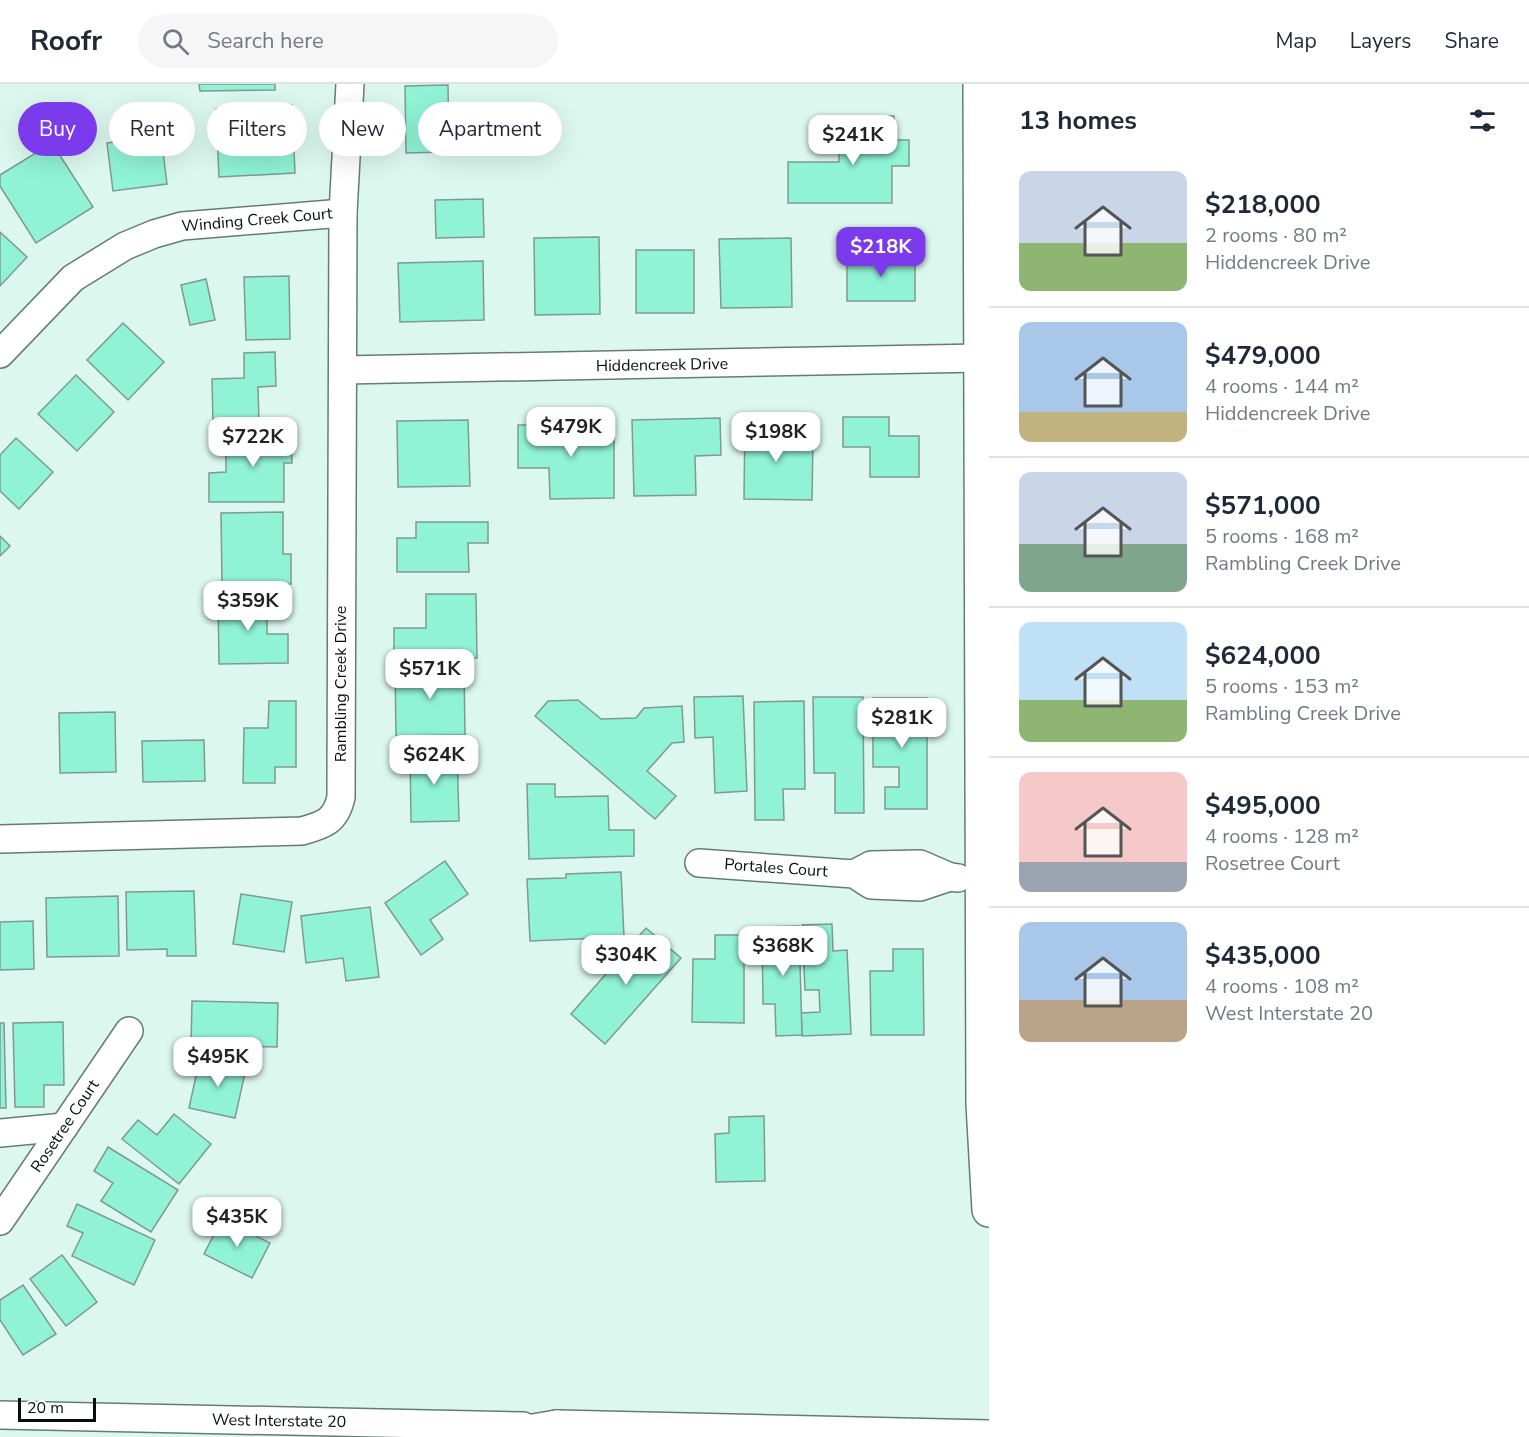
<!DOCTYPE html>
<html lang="en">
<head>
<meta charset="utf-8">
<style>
  body { margin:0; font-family:"Nunito Sans",sans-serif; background:#f6f6f7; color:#1f2937; height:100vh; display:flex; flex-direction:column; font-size:22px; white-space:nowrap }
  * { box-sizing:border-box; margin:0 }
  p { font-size:20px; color:#747a83 }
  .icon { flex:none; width:33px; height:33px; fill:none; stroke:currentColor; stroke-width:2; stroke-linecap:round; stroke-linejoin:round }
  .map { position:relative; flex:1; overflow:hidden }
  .details { display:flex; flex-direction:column; background:#fff; width:540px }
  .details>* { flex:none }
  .hud { position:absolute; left:18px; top:18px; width:570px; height:54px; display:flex; gap:12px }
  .scale { position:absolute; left:18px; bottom:15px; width:78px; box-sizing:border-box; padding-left:6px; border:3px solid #060f0c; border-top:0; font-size:16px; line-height:21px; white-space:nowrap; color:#060f0c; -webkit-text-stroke:4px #fff; paint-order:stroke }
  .price { position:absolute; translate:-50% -51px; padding:0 14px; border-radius:12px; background:#fff; color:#222; font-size:20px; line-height:39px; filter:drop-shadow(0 2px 3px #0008) }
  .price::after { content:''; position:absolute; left:50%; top:36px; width:18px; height:14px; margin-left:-9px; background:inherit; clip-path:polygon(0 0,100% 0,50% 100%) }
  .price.current { background:#7c3aed; color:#fff }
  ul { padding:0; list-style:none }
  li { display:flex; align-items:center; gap:18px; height:150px; padding:0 30px }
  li+li { border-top:2px solid #e0e1e3 }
  li span { display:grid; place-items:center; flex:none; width:168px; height:120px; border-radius:12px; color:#555 }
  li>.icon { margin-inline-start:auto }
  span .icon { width:72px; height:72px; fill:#fffc; stroke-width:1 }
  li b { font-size:26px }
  h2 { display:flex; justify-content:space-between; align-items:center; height:72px; padding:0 30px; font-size:26px }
  .chip { padding:0 21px; border-radius:27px; background:#fff; box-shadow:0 6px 24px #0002; font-size:21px; line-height:54px }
  .chip.current { background:#7c3aed; color:#fff }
  header { display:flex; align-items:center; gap:36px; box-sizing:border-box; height:84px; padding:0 30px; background:#fff; border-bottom:2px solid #e0e1e3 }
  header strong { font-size:28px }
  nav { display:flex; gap:33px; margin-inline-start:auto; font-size:21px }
  .search { width:420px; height:54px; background:#f6f6f7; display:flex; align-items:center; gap:15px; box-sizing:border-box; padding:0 21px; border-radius:33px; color:#747a83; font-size:22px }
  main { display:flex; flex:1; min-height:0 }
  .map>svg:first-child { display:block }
  .building { fill:#90f3d5; stroke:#7f9a90; stroke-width:1.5 }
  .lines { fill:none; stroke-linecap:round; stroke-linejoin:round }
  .street-casing { stroke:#647d74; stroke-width:30 }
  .secondary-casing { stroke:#647d74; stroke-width:36 }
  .highway-casing { stroke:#647d74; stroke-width:36 }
  .street { stroke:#fff; stroke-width:27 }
  .secondary { stroke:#fff; stroke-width:33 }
  .highway { stroke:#fff; stroke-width:33 }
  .labels { text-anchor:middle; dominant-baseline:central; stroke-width:5; stroke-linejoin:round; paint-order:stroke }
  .street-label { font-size:16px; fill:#060f0c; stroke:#fff }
</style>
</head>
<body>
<header>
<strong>Roofr</strong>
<div class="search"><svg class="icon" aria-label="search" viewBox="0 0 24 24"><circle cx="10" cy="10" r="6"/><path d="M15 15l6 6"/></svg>Search here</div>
<nav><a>Map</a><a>Layers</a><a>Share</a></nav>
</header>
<main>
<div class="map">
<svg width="989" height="1353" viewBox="0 0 989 1353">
  <rect width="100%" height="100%" fill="#dcf8ee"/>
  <g class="building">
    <path d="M199 0H275V6L200 7Z"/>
    <path d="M448 1 449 68 406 69 405 2Z"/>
    <path d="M292 21 295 89 219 93 216 25Z"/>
    <path d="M839 32H894V56H909V82H892V119H788V78H839Z"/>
    <path d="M161 52 167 100 113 107 107 59Z"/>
    <path d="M52 59 93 123 36 159 0 102V91Z"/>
    <path d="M483 115 484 153 436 154 435 116Z"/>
    <path d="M0 148 27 173 0 202Z"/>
    <path d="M599 153 600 230 535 231 534 154Z"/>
    <path d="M791 154 792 223 721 224 719 155Z"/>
    <rect x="636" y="166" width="58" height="63"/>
    <path d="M915 170V217H847V171Z"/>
    <path d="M483 177 484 236 400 238 398 179Z"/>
    <path d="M289 192 290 255 246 256 244 193Z"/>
    <path d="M206 195 215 236 190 241 181 201Z"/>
    <path d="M123 239 164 278 128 316 87 276Z"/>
    <path d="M275 268 276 302 258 303 259 339 213 340 212 295 244 294V269Z"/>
    <path d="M76 291 114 328 77 367 38 330Z"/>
    <path d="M745 331 774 332V351L813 352 812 416 744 415Z"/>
    <path d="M843 333H889V352H919V393H870V363H843Z"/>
    <path d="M720 334 721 371 695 372 696 411 634 412 632 336Z"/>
    <path d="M468 336 470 402 398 403 397 337Z"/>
    <path d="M518 341H614V414L550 415 549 384H518Z"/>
    <path d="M226 348H291L292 379H284V418H209V389L226 388Z"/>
    <path d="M16 354 53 388 19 425 0 407V371Z"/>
    <path d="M283 428V470H291V500L222 501 221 429Z"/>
    <path d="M416 438H488V459H468L469 488H397V454H416Z"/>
    <path d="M0 452 10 462 0 472Z"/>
    <path d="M267 510V550H288V579L219 580 218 511Z"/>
    <path d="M426 510H476L477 574 394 575V544H426Z"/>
    <path d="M464 581 465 651 396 652 395 582Z"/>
    <path d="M743 612 747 707 715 709 713 653 695 654 694 613Z"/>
    <path d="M813 613H863L864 729H835V689H814Z"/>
    <path d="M873 614H927V725H885V703H899V683H873Z"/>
    <path d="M578 616 601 635 636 634 644 624 682 622 684 658 672 659 647 687 676 712 655 735 535 632 548 617Z"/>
    <path d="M269 617H296V683H275V699H243L244 644H268Z"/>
    <path d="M804 617 805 705H783L784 736H755L754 618Z"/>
    <path d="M115 628 116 688 60 689 59 629Z"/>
    <path d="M204 656 205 697 143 698 142 657Z"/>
    <path d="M457 666 459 737 411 738 410 667Z"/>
    <path d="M527 700H555V713L608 712 609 746H634V772L529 775Z"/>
    <path d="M445 777 468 810 430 836 443 855 421 871 385 819Z"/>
    <path d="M621 788 624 853 530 857 527 795 566 794V790Z"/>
    <path d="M194 807 196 872H167V865L127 866 126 808Z"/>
    <path d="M241 810 292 818 284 868 233 860Z"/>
    <path d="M118 812 119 872 47 873 46 814Z"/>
    <path d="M370 823 379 893 346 897 343 874 306 879 301 832Z"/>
    <path d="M33 837 34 885 0 886V838Z"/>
    <path d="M832 840 833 867 847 866 851 950 802 952 801 929 820 928 819 906H805L802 841Z"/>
    <path d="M799 842 802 951 776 952 775 920H763L762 843Z"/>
    <path d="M646 844 681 874 605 960 571 930Z"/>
    <path d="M715 851H744V939L692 938 693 875H715Z"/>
    <path d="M893 865H923L924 951H871L870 887H893Z"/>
    <path d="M192 917 278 919 277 963 191 961Z"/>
    <path d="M63 938 64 1001H44V1023H15L13 939Z"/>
    <path d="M0 939H4L6 1024H0Z"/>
    <path d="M200 974 246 984 235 1034 189 1024Z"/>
    <path d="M174 1030 211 1060 179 1100 122 1055 138 1036 157 1051Z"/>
    <path d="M764 1032 765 1097 716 1098 715 1050 729 1049V1033Z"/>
    <path d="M108 1063 178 1106 151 1148 101 1117 113 1099 94 1087Z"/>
    <path d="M77 1120 155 1156 134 1201 72 1172 83 1149 67 1142Z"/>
    <path d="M222 1135 270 1159 252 1194 204 1170Z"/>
    <path d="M62 1171 97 1218 66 1242 30 1195Z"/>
    <path d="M23 1201 56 1250 23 1271 0 1236V1216Z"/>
  </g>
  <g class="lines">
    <g class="street-casing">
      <g id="street">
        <path d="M0 270 73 194 125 162 154 150 182 142 343 129"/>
        <path d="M343 286 981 274"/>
        <path d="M0 755 302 747C324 741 336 737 341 713L343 129 350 0"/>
        <path d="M699 779 854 790 871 801 920 803 950 793"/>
        <path d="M854 790 871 781 920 780 950 793 958 794"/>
        <path d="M0 1049 64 1043"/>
        <path d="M0 1137 129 947"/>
        <path d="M0 1331 523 1342"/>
      </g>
    </g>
    <g class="secondary-casing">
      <g id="secondary">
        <path d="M980 0 983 1020 989 1126"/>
        <path d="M557 1343 989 1353"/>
      </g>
    </g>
    <g class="highway-casing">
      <path id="highway" d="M497 1353 557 1343"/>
    </g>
    <use href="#street" class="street"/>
    <use href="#secondary" class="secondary"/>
    <use href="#highway" class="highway"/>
  </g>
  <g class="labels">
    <g class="street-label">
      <text transform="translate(257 136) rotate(-5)">Winding Creek Court</text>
      <text transform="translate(662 281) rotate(-1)">Hiddencreek Drive</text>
      <text transform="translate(341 600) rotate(-90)">Rambling Creek Drive</text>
      <text transform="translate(776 784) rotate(4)">Portales Court</text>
      <text transform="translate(65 1042) rotate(-56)">Rosetree Court</text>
      <text transform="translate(279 1337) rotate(1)">West Interstate 20</text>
    </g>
  </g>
</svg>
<div class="scale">20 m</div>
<b class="price" style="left:853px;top:82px">$241K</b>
<b class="price current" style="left:881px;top:194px">$218K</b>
<b class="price" style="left:571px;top:374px">$479K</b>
<b class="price" style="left:776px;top:379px">$198K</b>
<b class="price" style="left:253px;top:384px">$722K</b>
<b class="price" style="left:248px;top:548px">$359K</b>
<b class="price" style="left:430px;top:616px">$571K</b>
<b class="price" style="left:902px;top:665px">$281K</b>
<b class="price" style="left:434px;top:702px">$624K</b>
<b class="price" style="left:783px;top:893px">$368K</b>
<b class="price" style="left:626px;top:902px">$304K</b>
<b class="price" style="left:218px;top:1004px">$495K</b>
<b class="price" style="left:237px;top:1164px">$435K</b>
<div class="hud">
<a class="chip current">Buy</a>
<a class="chip">Rent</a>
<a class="chip">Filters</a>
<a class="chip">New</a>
<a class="chip">Apartment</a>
</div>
</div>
<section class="details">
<h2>13 homes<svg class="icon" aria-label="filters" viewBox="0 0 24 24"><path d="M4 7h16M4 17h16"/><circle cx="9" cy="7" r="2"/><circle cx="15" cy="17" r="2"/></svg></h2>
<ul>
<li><span style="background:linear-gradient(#c9d6e8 60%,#8fb573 0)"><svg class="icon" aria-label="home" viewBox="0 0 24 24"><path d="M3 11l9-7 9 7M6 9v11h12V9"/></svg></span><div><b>$218,000</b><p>2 rooms · 80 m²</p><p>Hiddencreek Drive</p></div></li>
<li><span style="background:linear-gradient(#a9c7e8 75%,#c2b280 0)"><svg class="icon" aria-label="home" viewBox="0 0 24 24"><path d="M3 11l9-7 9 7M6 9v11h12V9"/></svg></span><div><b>$479,000</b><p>4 rooms · 144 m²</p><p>Hiddencreek Drive</p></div></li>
<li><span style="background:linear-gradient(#c9d6e8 60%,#7fa58c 0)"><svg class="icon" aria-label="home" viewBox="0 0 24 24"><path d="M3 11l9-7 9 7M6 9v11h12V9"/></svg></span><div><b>$571,000</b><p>5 rooms · 168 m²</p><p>Rambling Creek Drive</p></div></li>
<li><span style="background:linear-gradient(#bfe0f5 65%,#8fb573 0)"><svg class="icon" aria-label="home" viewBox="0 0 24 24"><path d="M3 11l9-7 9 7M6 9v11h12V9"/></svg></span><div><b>$624,000</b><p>5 rooms · 153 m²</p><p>Rambling Creek Drive</p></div></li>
<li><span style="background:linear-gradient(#f6c9c9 75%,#9aa5b1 0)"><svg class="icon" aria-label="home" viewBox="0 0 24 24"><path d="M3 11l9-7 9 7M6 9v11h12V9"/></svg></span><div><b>$495,000</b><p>4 rooms · 128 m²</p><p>Rosetree Court</p></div></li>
<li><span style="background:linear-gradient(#a9c7e8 65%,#b9a48a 0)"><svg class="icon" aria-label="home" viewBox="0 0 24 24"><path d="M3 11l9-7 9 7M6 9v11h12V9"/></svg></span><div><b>$435,000</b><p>4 rooms · 108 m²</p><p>West Interstate 20</p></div></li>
</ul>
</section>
</main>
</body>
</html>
